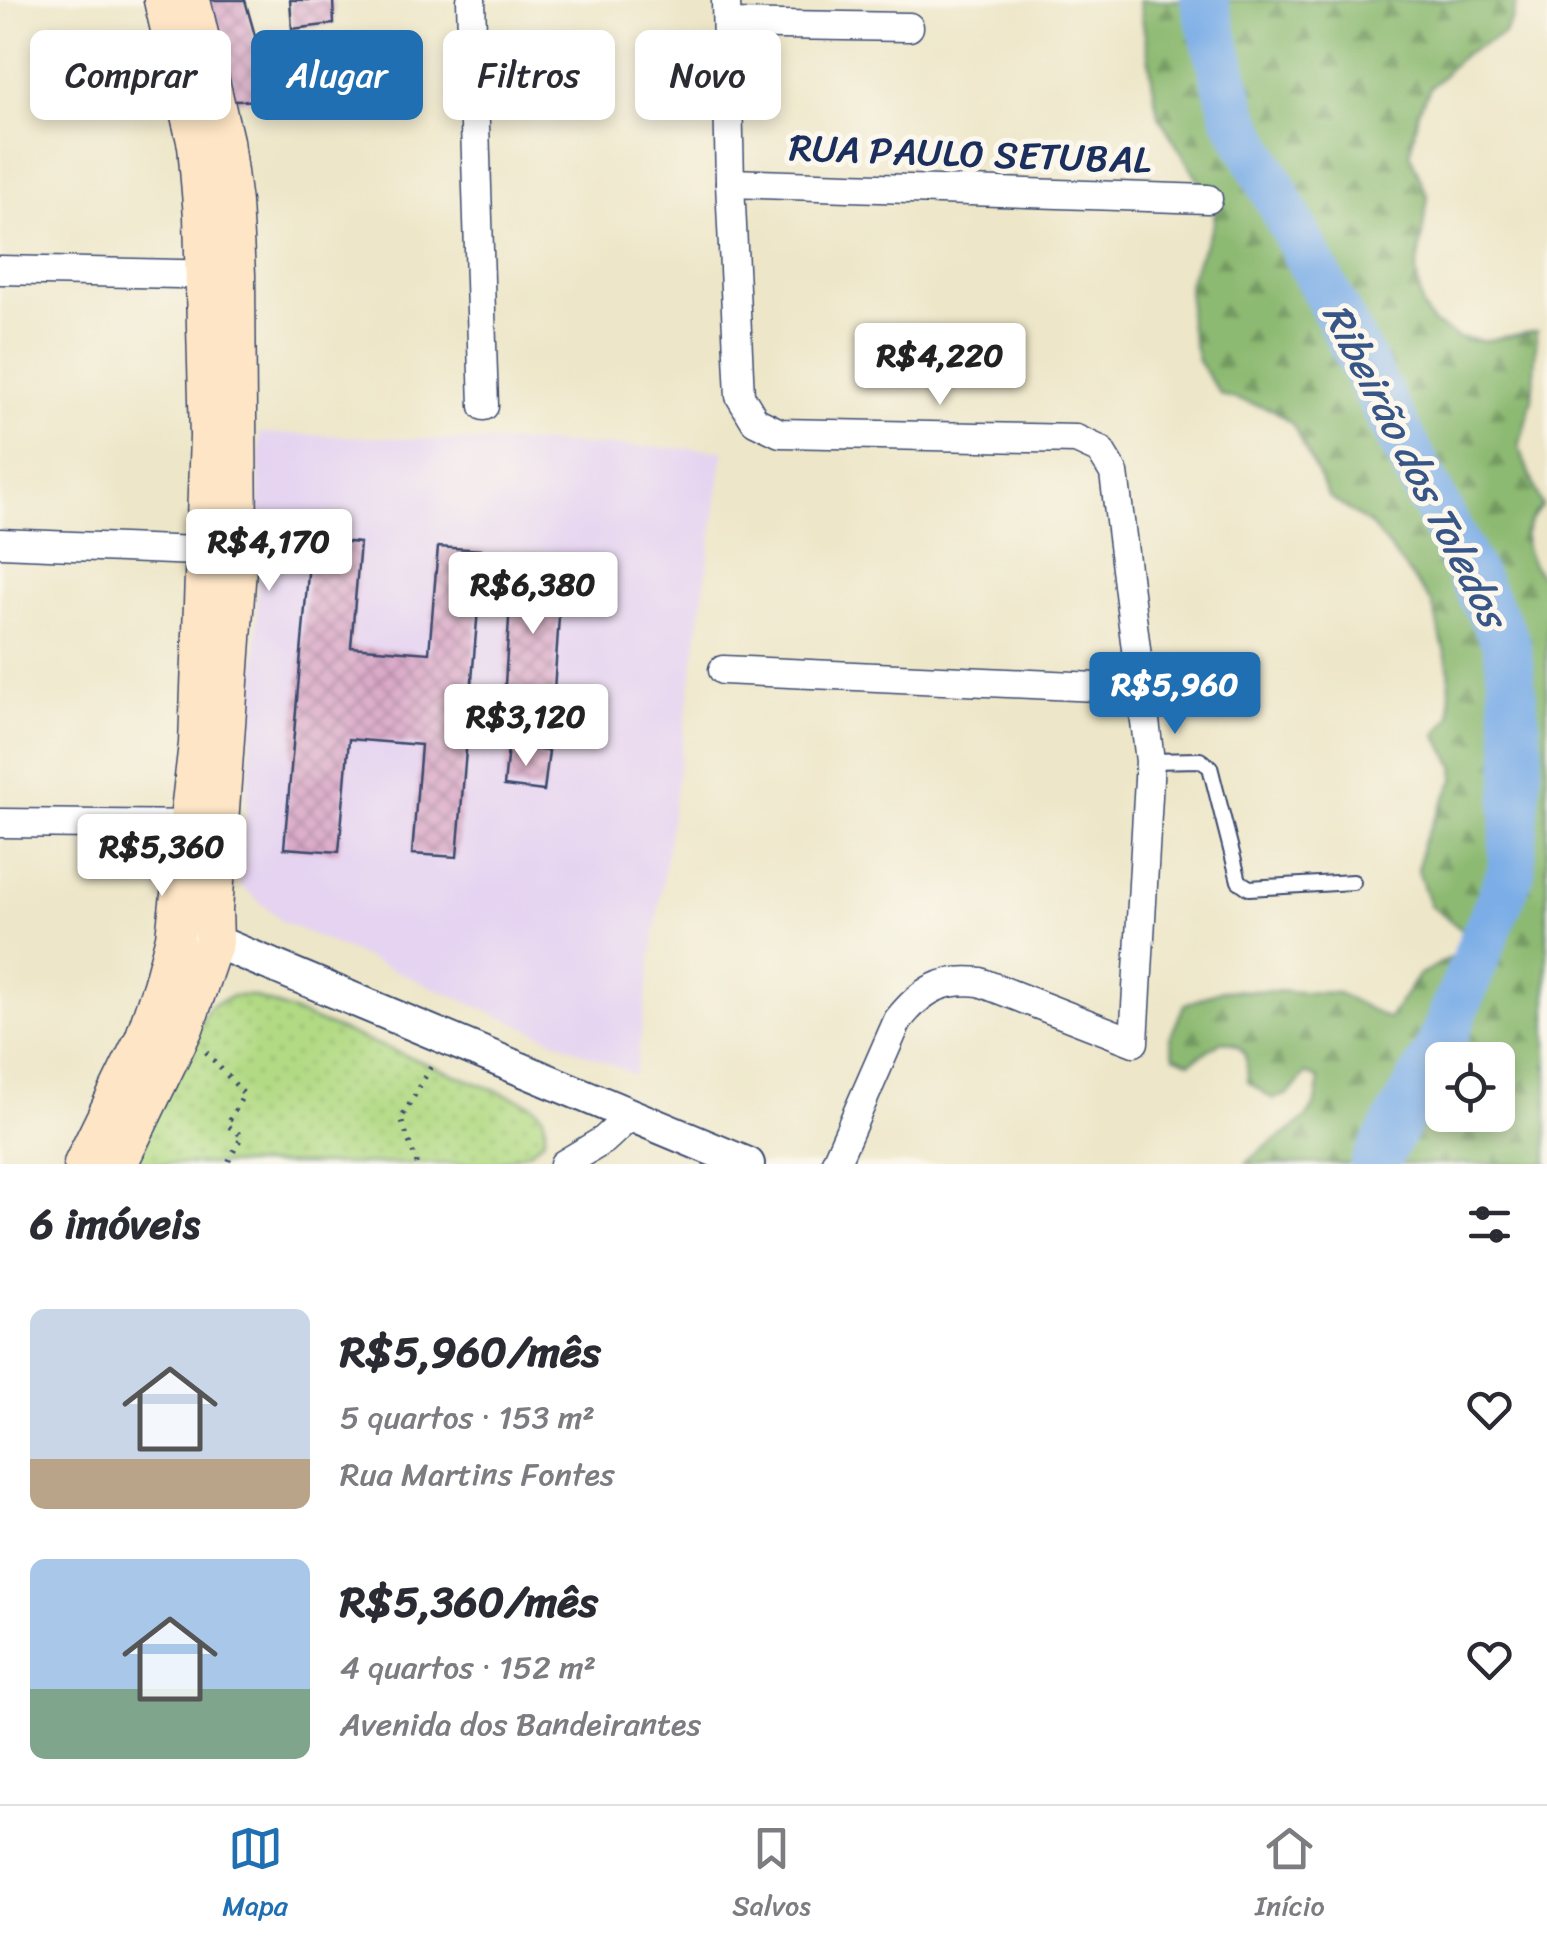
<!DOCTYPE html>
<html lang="pt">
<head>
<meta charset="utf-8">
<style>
  body { margin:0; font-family:Sriracha,sans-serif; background:#f7f7f7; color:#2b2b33; height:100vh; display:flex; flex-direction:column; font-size:38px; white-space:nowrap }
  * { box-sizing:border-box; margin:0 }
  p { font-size:32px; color:#7c7c81 }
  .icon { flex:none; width:55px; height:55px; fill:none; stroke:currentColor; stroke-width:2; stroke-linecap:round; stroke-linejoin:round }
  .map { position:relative; height:1164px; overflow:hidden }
  .drawer { display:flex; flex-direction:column; background:#fff; flex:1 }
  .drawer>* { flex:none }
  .guide { position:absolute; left:30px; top:30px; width:1000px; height:90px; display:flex; gap:20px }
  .buttons { position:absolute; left:1425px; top:1042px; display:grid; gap:20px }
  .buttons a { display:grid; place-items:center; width:90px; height:90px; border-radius:15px; background:#fff; box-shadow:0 5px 15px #0003; font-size:50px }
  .price { position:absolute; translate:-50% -85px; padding:0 22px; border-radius:10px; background:#fff; color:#222; font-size:32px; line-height:65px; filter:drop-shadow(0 2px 5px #0008) }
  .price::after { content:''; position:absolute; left:50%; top:60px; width:30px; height:22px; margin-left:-15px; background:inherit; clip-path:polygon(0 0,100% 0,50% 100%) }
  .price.active { background:#1f6fb2; color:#fff }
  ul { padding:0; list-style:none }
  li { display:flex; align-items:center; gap:30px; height:250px; padding:0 30px }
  li span { display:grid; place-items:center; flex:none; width:280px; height:200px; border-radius:15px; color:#555 }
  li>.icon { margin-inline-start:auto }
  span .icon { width:120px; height:120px; fill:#fffc; stroke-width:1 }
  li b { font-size:42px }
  h2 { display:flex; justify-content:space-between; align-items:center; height:120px; padding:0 30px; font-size:42px }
  .tag { padding:0 35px; border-radius:15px; background:#fff; box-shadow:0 5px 15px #0003; font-size:35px; line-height:90px }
  .tag.active { background:#1f6fb2; color:#fff }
  .tab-bar { display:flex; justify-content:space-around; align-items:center; height:140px; border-top:2px solid #e1e1e2; background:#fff; font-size:28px; color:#7c7c81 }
  .tab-bar a { display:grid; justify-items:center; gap:5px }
  .tab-bar .active { color:#1f6fb2 }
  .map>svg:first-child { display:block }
  .built { fill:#e5d3f1 }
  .green { fill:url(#green-dots); stroke:#668471; stroke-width:2.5 }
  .forest { fill:url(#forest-firs); stroke:#547468; stroke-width:2.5; fill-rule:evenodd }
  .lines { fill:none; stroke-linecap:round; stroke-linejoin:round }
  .river { stroke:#7bade7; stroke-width:48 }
  .building { fill:url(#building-cross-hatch) }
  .service-casing { stroke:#3a4a6e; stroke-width:18 }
  .minor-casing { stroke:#3a4a6e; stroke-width:31 }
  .tertiary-casing { stroke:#3a4a6e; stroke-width:36 }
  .secondary-casing { stroke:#3a4a6e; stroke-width:41 }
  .path { stroke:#3a4a6e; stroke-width:5; stroke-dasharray:2.5 8; stroke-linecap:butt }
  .service { stroke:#fff; stroke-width:14 }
  .minor { stroke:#fff; stroke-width:28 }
  .tertiary { stroke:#fff; stroke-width:32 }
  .secondary { stroke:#fde5c5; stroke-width:38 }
  .labels { text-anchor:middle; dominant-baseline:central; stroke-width:10; stroke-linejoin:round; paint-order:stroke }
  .street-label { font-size:38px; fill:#1b2f5e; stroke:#fbf7ec }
  .water-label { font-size:40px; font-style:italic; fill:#385587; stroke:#fbf7ec }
</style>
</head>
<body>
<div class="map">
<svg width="1547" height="1164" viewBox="0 0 1547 1164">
  <defs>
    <pattern id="green-dots" width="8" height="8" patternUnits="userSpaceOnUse" patternTransform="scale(2.5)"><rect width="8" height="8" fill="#b2da84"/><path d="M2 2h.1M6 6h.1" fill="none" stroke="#98bb74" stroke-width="1.8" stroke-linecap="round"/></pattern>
    <pattern id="forest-firs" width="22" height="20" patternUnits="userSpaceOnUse" patternTransform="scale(2.5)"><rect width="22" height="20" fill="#8dba72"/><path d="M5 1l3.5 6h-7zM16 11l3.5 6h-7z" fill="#729861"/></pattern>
    <pattern id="building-cross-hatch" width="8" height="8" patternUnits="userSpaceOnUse" patternTransform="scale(2.5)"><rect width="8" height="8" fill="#daa7c7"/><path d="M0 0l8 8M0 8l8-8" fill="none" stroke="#b088a5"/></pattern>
  </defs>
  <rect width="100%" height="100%" fill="#fbf7ec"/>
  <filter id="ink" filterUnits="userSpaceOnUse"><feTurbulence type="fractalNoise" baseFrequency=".01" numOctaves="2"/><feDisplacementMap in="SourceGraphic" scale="20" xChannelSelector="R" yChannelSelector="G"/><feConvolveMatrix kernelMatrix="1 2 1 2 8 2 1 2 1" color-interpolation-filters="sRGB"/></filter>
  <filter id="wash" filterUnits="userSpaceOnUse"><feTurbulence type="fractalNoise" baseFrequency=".0048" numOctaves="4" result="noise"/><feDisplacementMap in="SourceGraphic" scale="40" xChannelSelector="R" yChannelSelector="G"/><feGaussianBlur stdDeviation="2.25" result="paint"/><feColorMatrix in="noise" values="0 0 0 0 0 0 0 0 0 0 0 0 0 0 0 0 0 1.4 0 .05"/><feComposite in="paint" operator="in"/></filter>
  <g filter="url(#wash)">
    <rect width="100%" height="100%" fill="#ede6c8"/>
    <path class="built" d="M260 433 724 450 635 1075 283 922 240 885 256 675Z"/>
    <path class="green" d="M233 996H252L531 1104C545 1113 548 1124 543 1140L529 1152 494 1164H125L210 1006Z"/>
    <path class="forest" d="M1139 0H1517L1512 19 1503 34 1464 54 1431 87 1418 111 1410 154 1428 197 1416 273 1423 309 1433 323 1458 337 1482 341 1537 331 1532 399 1519 447 1542 506C1515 533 1524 557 1547 583V1164H1246C1273 1132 1323 1129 1318 1079L1306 1073 1289 1094 1273 1099 1248 1082C1247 1059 1248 1044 1222 1041L1190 1062 1174 1056 1170 1038 1184 1005 1222 990 1338 993 1389 1019 1417 977 1469 946 1470 936 1430 905 1418 871 1422 844 1455 778 1454 765 1436 735 1451 716 1449 668 1432 603 1371 525 1329 497 1293 425 1274 410 1221 395 1198 361 1189 324V281L1214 223 1215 207 1158 115ZM1442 1060H1498V1115H1442Z"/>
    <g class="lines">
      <path class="river" d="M1204 0 1235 115 1507 644 1519 753 1511 872 1437 1053 1374 1164"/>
    </g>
    <g id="blocks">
      <g class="building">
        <path d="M209 0H245L261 57 313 52 316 100 232 101Z"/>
        <path d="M290 0H333L334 24 292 29Z"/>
        <path d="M145 62 153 105 53 109 52 65Z"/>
        <path d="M311 539 360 543 351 647 429 653 438 547 483 550 457 857 412 854 421 745 349 739 339 852 284 848Z"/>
        <path d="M513 553 563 556 552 721 503 718Z"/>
        <path d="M508 747 549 751 544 791 504 786Z"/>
      </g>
    </g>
  </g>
  <g filter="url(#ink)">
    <use href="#blocks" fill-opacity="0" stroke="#3a4a6e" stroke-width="2.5"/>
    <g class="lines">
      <g class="service-casing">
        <path id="service" d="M1150 761 1200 760 1210 767 1239 881 1249 888 1353 882"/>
      </g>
      <g class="minor-casing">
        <g id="minor">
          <path d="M471 0 484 406"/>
          <path d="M726 0 730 183 740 396 755 421 780 433 1076 439 1100 450 1114 473 1150 761 1134 1042 980 982C941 978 922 990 898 1020L835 1164"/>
          <path d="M727 24 909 27"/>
          <path d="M730 183 1208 199"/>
          <path d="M0 270 223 275"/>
          <path d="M0 543 221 552"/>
          <path d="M723 670 1140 689"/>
          <path d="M0 823 203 825"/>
          <path d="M564 1164 604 1140 631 1115"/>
        </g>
      </g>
      <g class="tertiary-casing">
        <path id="tertiary" d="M188 938 214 941 748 1164"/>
      </g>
      <g class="secondary-casing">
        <g id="secondary">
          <path d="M83 1164 144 1039 162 986 175 937 198 744 209 436 203 216 197 145 163 0"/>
          <path d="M118 1164 184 1028 214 941 213 910 238 553 236 274 232 203 224 141 191 0"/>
        </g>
      </g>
      <g class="path">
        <path d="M206 1052 244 1094 227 1125 242 1136 227 1164"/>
        <path d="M417 1164 401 1119 432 1065"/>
      </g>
      <use href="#service" class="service"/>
      <use href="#minor" class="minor"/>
      <use href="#tertiary" class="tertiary"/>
      <use href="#secondary" class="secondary"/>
    </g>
  </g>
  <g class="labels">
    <g class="street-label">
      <text transform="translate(970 154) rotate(2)">RUA PAULO SETUBAL</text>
    </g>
    <g class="water-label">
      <text transform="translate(1415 465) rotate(63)">Ribeirão dos Toledos</text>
    </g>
  </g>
</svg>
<div class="buttons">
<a><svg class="icon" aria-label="locate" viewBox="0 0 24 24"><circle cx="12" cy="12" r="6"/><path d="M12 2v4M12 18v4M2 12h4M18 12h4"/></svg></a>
</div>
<b class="price" style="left:940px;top:408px">R$4,220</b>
<b class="price" style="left:269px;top:594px">R$4,170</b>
<b class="price" style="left:533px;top:637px">R$6,380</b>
<b class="price active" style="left:1175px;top:737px">R$5,960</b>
<b class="price" style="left:526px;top:769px">R$3,120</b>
<b class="price" style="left:162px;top:899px">R$5,360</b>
<div class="guide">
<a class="tag">Comprar</a>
<a class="tag active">Alugar</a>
<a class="tag">Filtros</a>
<a class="tag">Novo</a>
</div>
</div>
<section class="drawer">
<h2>6 imóveis<svg class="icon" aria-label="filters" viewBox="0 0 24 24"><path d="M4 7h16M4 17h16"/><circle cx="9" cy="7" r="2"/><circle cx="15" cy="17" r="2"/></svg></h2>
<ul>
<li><span style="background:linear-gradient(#c9d6e8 75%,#b9a48a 0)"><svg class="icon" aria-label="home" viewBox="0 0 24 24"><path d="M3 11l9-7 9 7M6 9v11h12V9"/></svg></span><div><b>R$5,960/mês</b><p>5 quartos · 153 m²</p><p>Rua Martins Fontes</p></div><svg class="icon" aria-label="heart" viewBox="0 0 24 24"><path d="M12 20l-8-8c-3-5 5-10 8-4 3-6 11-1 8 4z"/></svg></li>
<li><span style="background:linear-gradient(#a9c7e8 65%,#7fa58c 0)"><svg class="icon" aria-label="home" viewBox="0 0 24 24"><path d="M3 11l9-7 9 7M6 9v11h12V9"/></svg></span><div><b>R$5,360/mês</b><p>4 quartos · 152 m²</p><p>Avenida dos Bandeirantes</p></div><svg class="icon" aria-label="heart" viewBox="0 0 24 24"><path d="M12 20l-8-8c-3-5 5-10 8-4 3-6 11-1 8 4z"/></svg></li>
</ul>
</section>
<nav class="tab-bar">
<a class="active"><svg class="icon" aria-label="map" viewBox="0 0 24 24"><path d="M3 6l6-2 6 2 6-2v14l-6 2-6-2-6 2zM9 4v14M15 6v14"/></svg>Mapa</a>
<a><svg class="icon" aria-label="saved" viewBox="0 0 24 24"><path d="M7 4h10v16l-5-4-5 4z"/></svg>Salvos</a>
<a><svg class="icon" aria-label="home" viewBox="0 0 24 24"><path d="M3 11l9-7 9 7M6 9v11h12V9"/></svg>Início</a>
</nav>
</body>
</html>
